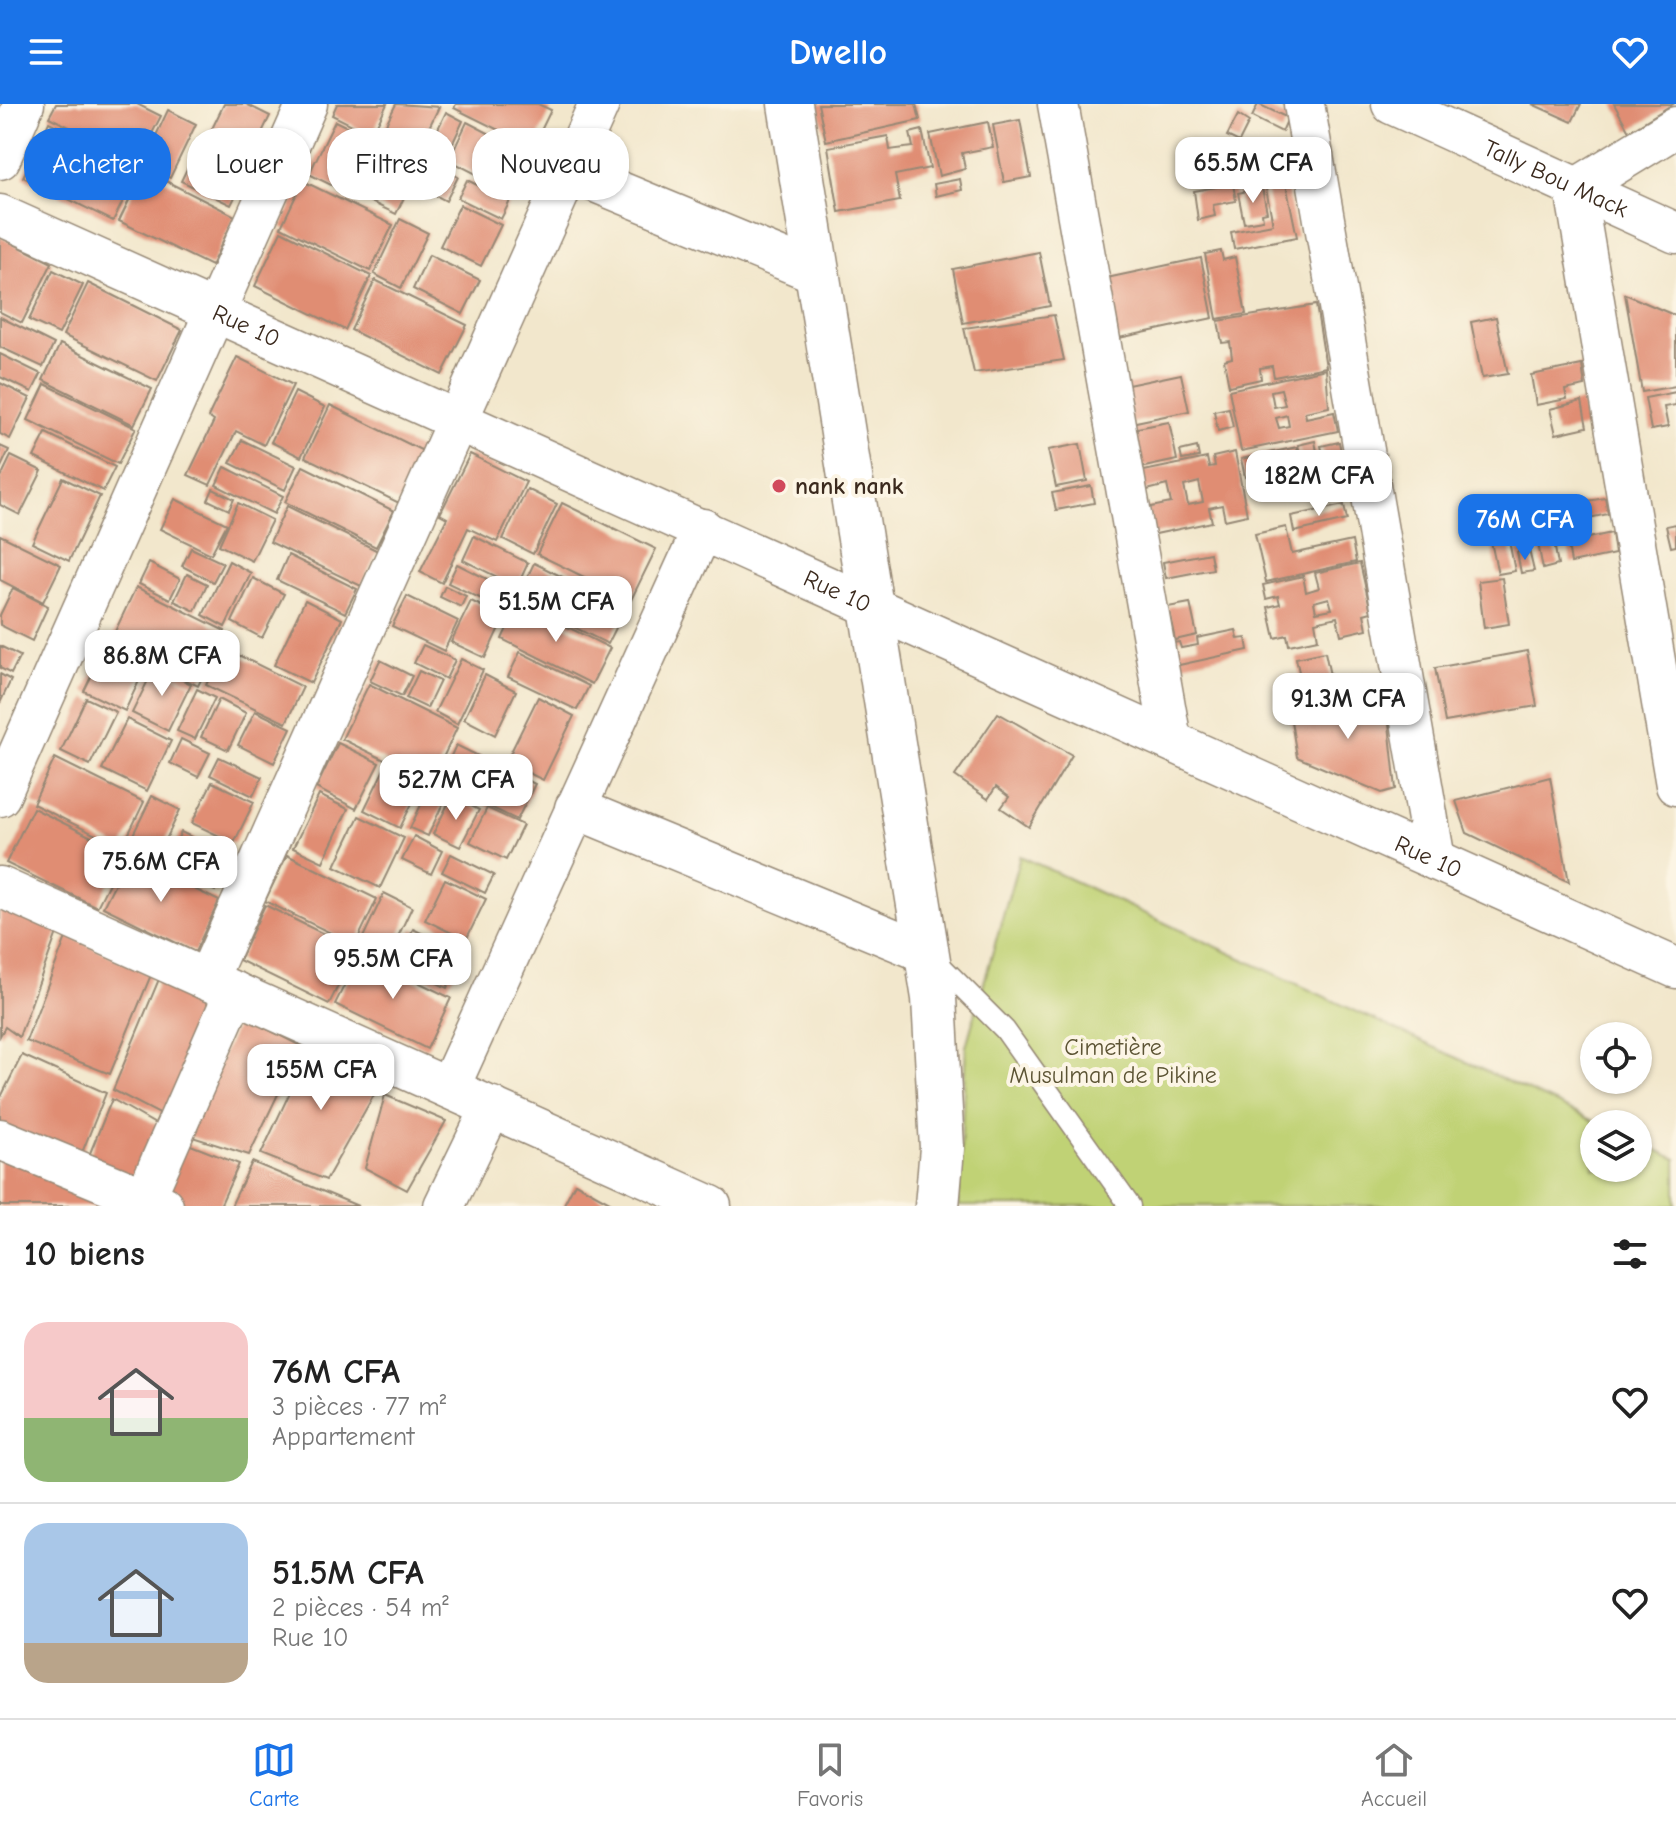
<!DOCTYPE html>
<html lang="fr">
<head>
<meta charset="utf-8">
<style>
  body { margin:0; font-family:"Comic Neue",sans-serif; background:#f2f2f2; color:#222; height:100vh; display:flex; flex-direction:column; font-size:30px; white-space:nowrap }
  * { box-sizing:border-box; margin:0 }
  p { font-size:26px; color:#767676 }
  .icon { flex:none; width:44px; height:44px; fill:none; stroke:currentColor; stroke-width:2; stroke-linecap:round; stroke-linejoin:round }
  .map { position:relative; height:1102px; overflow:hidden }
  .side { display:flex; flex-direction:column; background:#fff; flex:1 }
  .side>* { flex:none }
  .banner { position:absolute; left:24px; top:24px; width:800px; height:72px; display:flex; gap:16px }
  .tools { position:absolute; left:1580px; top:918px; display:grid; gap:16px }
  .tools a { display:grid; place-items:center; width:72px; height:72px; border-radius:50%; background:#fff; box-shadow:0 2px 6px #0004; font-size:40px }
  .price { position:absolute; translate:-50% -68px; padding:0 18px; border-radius:16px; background:#fff; color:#222; font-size:26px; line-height:52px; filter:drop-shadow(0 2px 4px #0008) }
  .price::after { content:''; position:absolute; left:50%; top:48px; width:24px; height:18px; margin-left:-12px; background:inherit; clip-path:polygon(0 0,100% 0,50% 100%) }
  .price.active { background:#1a73e8; color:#fff }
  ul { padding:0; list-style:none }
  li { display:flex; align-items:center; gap:24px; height:200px; padding:0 24px }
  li+li { border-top:2px solid #e0e0e0 }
  li span { display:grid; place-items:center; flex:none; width:224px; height:160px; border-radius:24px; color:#555 }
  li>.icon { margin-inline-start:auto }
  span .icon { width:96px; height:96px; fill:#fffc; stroke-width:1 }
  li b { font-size:34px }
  h2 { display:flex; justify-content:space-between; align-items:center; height:96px; padding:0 24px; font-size:34px }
  .chip { padding:0 28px; border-radius:32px; background:#fff; box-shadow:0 2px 6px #0004; font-size:28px; line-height:72px }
  .chip.active { background:#1a73e8; color:#fff }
  header { display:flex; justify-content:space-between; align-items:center; height:104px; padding:0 24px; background:#1a73e8; color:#fff; font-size:36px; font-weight:700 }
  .tab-bar { display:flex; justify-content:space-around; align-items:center; height:112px; border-top:2px solid #e0e0e0; background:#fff; font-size:22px; color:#767676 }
  .tab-bar a { display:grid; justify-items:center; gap:4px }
  .tab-bar .active { color:#1a73e8 }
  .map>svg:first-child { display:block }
  .green { fill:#c0d274; stroke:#7e7e49; stroke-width:2 }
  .building { fill:#e08d73; fill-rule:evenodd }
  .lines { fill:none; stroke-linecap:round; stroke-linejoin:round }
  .lane-casing { stroke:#968875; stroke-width:23 }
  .street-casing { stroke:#968875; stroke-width:43 }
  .secondary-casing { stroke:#968875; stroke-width:47 }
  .lane { stroke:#fff; stroke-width:20 }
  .street { stroke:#fff; stroke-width:40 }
  .secondary { stroke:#fff; stroke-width:44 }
  .poi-dot { fill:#d1495b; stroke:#fcf5e5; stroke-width:3 }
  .labels { text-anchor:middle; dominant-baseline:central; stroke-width:8; stroke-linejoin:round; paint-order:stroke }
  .street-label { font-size:24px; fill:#3b2a1e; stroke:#fcf5e5 }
  .poi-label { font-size:24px; font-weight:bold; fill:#3b2a1e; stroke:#fcf5e5; text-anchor:start }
  .park-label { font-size:24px; fill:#5c5434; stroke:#fcf5e5 }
</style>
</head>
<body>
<header><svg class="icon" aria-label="menu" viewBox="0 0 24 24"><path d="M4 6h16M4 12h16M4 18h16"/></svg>Dwello<svg class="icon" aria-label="heart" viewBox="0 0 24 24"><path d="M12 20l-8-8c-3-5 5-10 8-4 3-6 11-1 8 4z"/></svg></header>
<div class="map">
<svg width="1676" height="1102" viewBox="0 0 1676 1102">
  <rect width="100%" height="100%" fill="#fcf5e5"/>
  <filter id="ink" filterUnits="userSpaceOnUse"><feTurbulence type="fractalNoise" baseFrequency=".0125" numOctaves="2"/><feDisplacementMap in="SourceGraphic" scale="16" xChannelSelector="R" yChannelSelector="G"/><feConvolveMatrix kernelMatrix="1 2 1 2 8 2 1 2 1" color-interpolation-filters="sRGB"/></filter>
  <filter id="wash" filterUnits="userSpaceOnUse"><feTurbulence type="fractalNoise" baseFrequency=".006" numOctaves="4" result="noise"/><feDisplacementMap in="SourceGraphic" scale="32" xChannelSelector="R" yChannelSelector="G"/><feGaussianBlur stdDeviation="1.8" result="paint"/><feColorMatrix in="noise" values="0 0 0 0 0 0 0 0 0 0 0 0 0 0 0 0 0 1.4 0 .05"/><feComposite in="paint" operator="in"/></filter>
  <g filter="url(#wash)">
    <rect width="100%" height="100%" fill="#f2e7cc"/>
    <path class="green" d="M1020 752 1600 1020H1594V1064H1638V1037L1676 1055V1102H958L966 942Z"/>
    <g id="blocks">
      <g class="building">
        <path d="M56 0H137L161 12 138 57 49 13Z"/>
        <path d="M224 0H246L270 12 250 53 208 33Z"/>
        <path d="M337 0H387L372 31 332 11Z"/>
        <path d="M396 0 439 3 416 50 380 32Z"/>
        <path d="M456 0H538L551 6 533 43 454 4Z"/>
        <path d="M818 0H916L920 16 826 37Z"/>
        <path d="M1258 0 1288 14 1282 28 1252 13Z"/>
        <path d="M1532 0H1581L1572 18Z"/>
        <path d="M1614 0H1673L1629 27Z"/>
        <path d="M168 6 196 20 170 74 142 61Z"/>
        <path d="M446 8 463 17 444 58 426 50Z"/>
        <path d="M1238 11 1249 18 1239 38 1227 32Z"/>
        <path d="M1020 16 1031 73 1004 78 993 21Z"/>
        <path d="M335 17 364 31 339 85 309 70Z"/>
        <path d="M49 18 140 63 113 117 23 73Z"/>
        <path d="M467 18 494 32 476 70 449 56Z"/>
        <path d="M988 18 993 43 962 49 965 65 939 72 930 30Z"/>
        <path d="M922 26 930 64 895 71 900 97 839 108 828 43 888 32 890 46 913 43 910 29Z"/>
        <path d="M503 30 539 48 522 82 486 65Z"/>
        <path d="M375 38 420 61 396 110 350 88Z"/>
        <path d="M198 42 248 67 231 101 181 77Z"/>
        <path d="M430 59 458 73 446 97 418 82Z"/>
        <path d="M1249 60 1253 76 1243 78 1239 62Z"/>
        <path d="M144 66 235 112 211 162 119 117Z"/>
        <path d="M960 75 962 86 936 92 934 80Z"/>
        <path d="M1285 75 1297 133 1234 145 1231 128 1273 120 1265 80Z"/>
        <path d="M467 76 510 97 501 115 458 94Z"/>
        <path d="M303 77 393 121 370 167 281 123Z"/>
        <path d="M1233 80 1236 97 1213 101 1215 112 1198 116 1194 87Z"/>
        <path d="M1262 84 1267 108 1262 109 1263 116 1244 119 1238 89Z"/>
        <path d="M460 101 501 121 481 162 440 142Z"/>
        <path d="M400 115 428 129 401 184 374 170Z"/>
        <path d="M281 127 371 172 345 226 255 182Z"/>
        <path d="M0 133 52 159 22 219 0 208Z"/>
        <path d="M1221 147 1223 156 1235 153 1246 210 1217 215 1205 150Z"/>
        <path d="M1039 148 1050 202 963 219 953 165Z"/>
        <path d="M429 151 480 176 463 210 413 185Z"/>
        <path d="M1201 154 1213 214 1114 235 1102 175Z"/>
        <path d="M53 166 83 181 59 230 29 216Z"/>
        <path d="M375 176 467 221 442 271 351 226Z"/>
        <path d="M88 179 182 226 157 277 63 231Z"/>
        <path d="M1625 190 1676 212V282L1642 288Z"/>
        <path d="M1316 201 1326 263 1274 273 1272 262 1260 264 1261 275 1229 282 1224 256 1232 254 1230 238 1222 239 1218 217Z"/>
        <path d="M1054 211 1064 256 974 269 964 224Z"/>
        <path d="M0 213 54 240 43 263 0 243Z"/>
        <path d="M1496 213 1508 270 1482 274 1471 218Z"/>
        <path d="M60 240 152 285 134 321 43 276Z"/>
        <path d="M0 250 41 270 32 288 0 273Z"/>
        <path d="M237 253 293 281 264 341 236 327 210 381 188 371 214 317 208 313Z"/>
        <path d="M1582 261 1585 282 1565 286 1567 295 1536 301 1531 271Z"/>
        <path d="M1326 265 1329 303 1305 308 1306 314 1334 308 1338 327 1241 347 1229 286ZM1281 285 1285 301 1274 303 1271 287ZM1287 311 1289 322 1279 324 1276 314Z"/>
        <path d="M1181 270 1189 307 1131 319 1123 282Z"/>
        <path d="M0 279 30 294 10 335 0 330Z"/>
        <path d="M45 280 136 324 118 360 28 316Z"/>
        <path d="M295 288 325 303 301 353 271 338Z"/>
        <path d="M1676 288V301L1664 303 1668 323 1651 326 1645 294Z"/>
        <path d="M1582 297 1587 323 1556 330 1550 305Z"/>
        <path d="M330 301 425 348 399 399 305 353Z"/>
        <path d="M1229 304 1233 323 1218 327 1214 307Z"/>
        <path d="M1169 318 1177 356 1140 364 1132 325Z"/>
        <path d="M46 329 115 363 103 387 34 353Z"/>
        <path d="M242 336 296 362 285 386 230 359Z"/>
        <path d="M1315 337 1318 353 1302 357 1298 341Z"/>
        <path d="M1339 338 1345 368 1318 374 1315 361 1325 359 1321 342Z"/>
        <path d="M1080 340 1087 377 1056 383 1048 346Z"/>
        <path d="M0 342 9 346 0 365Z"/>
        <path d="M1197 343 1199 353 1182 356 1180 347Z"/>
        <path d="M1297 343 1300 361 1245 373 1241 355Z"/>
        <path d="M1235 348 1247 411 1225 416 1222 401 1209 404 1212 418 1151 431 1146 404 1171 399 1167 381 1143 387 1139 368 1207 354 1209 363 1215 362 1213 353ZM1199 378 1203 398 1188 401 1184 382Z"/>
        <path d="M470 350 526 378 497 438 468 424 442 479 420 468 447 414 440 410Z"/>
        <path d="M11 352 42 367 20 411 0 401V375Z"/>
        <path d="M303 362 394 407 376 443 285 398Z"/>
        <path d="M225 363 283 392 274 410 216 381Z"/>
        <path d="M63 374 100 392 69 457 32 439Z"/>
        <path d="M1091 382 1094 399 1056 406 1052 389Z"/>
        <path d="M213 385 234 395 229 406 208 396Z"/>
        <path d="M527 385 557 400 533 450 503 435Z"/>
        <path d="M1605 394 1608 410 1584 415 1588 434 1612 429 1615 450 1571 459 1568 441 1555 444 1558 461 1543 465 1534 419 1552 415 1550 404Z"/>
        <path d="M175 395 227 420 211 450 160 425Z"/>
        <path d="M238 399 272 416 252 457 219 441Z"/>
        <path d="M562 399 656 445 631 496 537 450Z"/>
        <path d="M1344 401 1347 416 1294 428 1291 412Z"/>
        <path d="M287 402 378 447 361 482 270 438Z"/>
        <path d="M1503 407 1515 467 1498 470 1485 410Z"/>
        <path d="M1676 420V442L1671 443 1666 422Z"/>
        <path d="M1286 423 1292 450 1352 437 1356 458 1266 478 1255 430Z"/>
        <path d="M0 431 61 461 43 498 0 476Z"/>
        <path d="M474 432 528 459 517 483 463 456Z"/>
        <path d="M191 444 223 459 213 478 182 462Z"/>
        <path d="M1529 446 1534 467 1521 469 1517 448Z"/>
        <path d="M1210 449 1213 465 1166 474 1163 458Z"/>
        <path d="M288 451 357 485 345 509 277 476Z"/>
        <path d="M229 457 251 469 225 523 203 511Z"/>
        <path d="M149 459 180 475 170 495 139 480Z"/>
        <path d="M534 459 626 504 608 540 517 495Z"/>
        <path d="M1360 459 1371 508 1364 510 1367 525 1341 531 1337 513 1315 518 1318 535 1289 541 1287 531 1275 534 1268 503 1280 500 1278 492 1266 495 1263 481 1303 472 1306 488 1319 484 1315 469ZM1329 494 1332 505 1316 508 1314 498Z"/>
        <path d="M457 460 515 489 507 507 448 479Z"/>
        <path d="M187 470 207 480 195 507 174 497Z"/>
        <path d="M253 474 284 490 262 534 232 518Z"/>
        <path d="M1502 474 1509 520 1484 524 1478 477Z"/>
        <path d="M445 482 466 492 461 503 440 493Z"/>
        <path d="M136 483 225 527 198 582 110 538Z"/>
        <path d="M13 484 48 502 32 537 0 521V511Z"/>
        <path d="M407 492 458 517 444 547 392 522Z"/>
        <path d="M305 496 342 515 311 579 274 561Z"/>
        <path d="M471 497 504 513 485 554 451 538Z"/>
        <path d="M519 499 610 544 592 580 502 535Z"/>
        <path d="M1190 499 1197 531 1175 536 1168 503Z"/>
        <path d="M1236 526 1238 535 1246 534 1248 546 1170 563 1166 540 1179 538 1181 544 1198 541 1197 534Z"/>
        <path d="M423 541 455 556 446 575 414 559Z"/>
        <path d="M0 542 20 552 11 570 0 564Z"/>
        <path d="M106 542 146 562 125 607 84 587Z"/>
        <path d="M224 544 303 583 286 619 206 581Z"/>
        <path d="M1527 547 1537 602 1445 618 1435 564Z"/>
        <path d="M520 548 589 582 577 606 508 573Z"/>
        <path d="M1325 548 1335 595 1306 601 1296 554Z"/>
        <path d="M461 555 483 566 457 620 435 608Z"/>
        <path d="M380 556 412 572 402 592 370 577Z"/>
        <path d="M155 562 191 580 168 627 132 609Z"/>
        <path d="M419 567 440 577 427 604 406 594Z"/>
        <path d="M0 570 11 576 0 599Z"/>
        <path d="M485 571 516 587 495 631 464 615Z"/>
        <path d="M369 580 457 624 431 679 342 635Z"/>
        <path d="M197 585 215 594 195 635 177 627Z"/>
        <path d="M538 593 574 612 543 676 506 658Z"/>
        <path d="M1386 593 1396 685 1382 689 1297 653 1289 605Z"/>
        <path d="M86 594 116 608 90 661 61 647Z"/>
        <path d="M219 595 246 609 228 646 201 633Z"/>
        <path d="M255 607 291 624 274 659 238 641Z"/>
        <path d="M998 609 1072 651 1029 723 1001 704 1009 693 996 683 988 695 955 672Z"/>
        <path d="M127 615 171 637 147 687 102 665Z"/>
        <path d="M181 635 210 649 198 673 170 659Z"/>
        <path d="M338 639 379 659 356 705 316 684Z"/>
        <path d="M456 641 535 680 517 716 439 678Z"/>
        <path d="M219 653 262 673 253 692 210 671Z"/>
        <path d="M55 654 144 698 122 744 33 700Z"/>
        <path d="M387 659 423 677 400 724 364 706Z"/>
        <path d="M1550 673 1569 778 1467 729 1456 697Z"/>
        <path d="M212 678 254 698 234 739 192 719Z"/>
        <path d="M430 682 447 691 428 732 410 724Z"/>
        <path d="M319 691 348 705 323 758 293 744Z"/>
        <path d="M152 692 180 706 154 761 125 747Z"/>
        <path d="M452 692 479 706 460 743 433 730Z"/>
        <path d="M33 704 124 749 97 803 6 759Z"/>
        <path d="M487 704 523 721 506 756 470 738Z"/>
        <path d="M359 712 404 734 380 784 335 762Z"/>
        <path d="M181 728 232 753 215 787 164 762Z"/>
        <path d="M414 732 442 747 431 770 402 756Z"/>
        <path d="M451 750 494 771 485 789 442 768Z"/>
        <path d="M287 751 377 795 355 841 265 797Z"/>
        <path d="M128 753 219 797 195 848 103 803Z"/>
        <path d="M445 775 486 795 466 836 425 816Z"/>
        <path d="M384 789 412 803 386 858 358 844Z"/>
        <path d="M0 797 58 826 19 933 5 923 0 932Z"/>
        <path d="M265 801 356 846 329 900 239 856Z"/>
        <path d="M413 825 464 850 447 884 397 859Z"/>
        <path d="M67 831 151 871 110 970 26 937Z"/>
        <path d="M360 850 451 894 427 945 335 900Z"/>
        <path d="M159 875 219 904 169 1015 113 986Z"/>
        <path d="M241 912 301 942 249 1051 186 1031Z"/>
        <path d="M313 939 384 973 326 1076 261 1050Z"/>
        <path d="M22 951 106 989 79 1056 0 1026V995Z"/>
        <path d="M385 991 446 1017 407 1086 365 1064Z"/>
        <path d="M112 995 162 1024 139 1079 86 1059Z"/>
        <path d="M183 1038 239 1060 220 1102H184L157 1089Z"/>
        <path d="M0 1045 117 1102H0Z"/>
        <path d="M252 1058 358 1102H231Z"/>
        <path d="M575 1079 617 1102H563Z"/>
      </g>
    </g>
  </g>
  <g filter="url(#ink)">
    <use href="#blocks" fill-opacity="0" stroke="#968875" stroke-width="2"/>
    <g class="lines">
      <g class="lane-casing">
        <path id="lane" d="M934 855 1005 926 1130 1102"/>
      </g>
      <g class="street-casing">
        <g id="street">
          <path d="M1058 0 1171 636"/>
          <path d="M1304 0 1435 756"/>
          <path id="s1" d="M1392 0 1676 129"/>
          <path d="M1676 23 1575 85 1676 681"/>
          <path d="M0 55 24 0"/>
          <path d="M569 67 819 170"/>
          <path id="s2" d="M0 111 1676 864"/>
          <path d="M0 692 307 0"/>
          <path d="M575 704 927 849"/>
          <path d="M0 783 711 1102"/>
          <path d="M207 876 599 0"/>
          <path d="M449 984 703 425"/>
          <path d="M0 1035 163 1102"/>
          <path d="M145 1094 235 888"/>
          <path d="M444 1102 492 1003"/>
        </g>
      </g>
      <g class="secondary-casing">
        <path id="secondary" d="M790 0 934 894 942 1044 937 1102"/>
      </g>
      <use href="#lane" class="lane"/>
      <use href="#street" class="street"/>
      <use href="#secondary" class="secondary"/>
    </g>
  </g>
  <circle class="poi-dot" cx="779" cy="382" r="8"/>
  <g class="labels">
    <g class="street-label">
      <text stroke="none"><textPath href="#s1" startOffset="180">Tally Bou Mack</textPath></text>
      <text stroke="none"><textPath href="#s2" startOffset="270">Rue 10</textPath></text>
      <text stroke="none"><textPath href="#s2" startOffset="918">Rue 10</textPath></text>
      <text stroke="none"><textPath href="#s2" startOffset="1566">Rue 10</textPath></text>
    </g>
    <g class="poi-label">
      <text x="795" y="382">nank nank</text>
    </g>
    <g class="park-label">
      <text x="1113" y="943">Cimetière<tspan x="1113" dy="28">Musulman de Pikine</tspan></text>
    </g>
  </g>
</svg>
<div class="tools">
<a><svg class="icon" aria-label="locate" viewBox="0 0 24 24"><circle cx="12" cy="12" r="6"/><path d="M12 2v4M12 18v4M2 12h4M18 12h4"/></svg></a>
<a><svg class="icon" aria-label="layers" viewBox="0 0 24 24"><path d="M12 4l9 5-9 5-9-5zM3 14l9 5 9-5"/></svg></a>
</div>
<b class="price" style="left:1253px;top:101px">65.5M CFA</b>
<b class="price" style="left:1319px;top:414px">182M CFA</b>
<b class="price active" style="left:1525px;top:458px">76M CFA</b>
<b class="price" style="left:556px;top:540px">51.5M CFA</b>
<b class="price" style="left:162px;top:594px">86.8M CFA</b>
<b class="price" style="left:1348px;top:637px">91.3M CFA</b>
<b class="price" style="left:456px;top:718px">52.7M CFA</b>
<b class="price" style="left:161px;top:800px">75.6M CFA</b>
<b class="price" style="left:393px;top:897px">95.5M CFA</b>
<b class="price" style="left:321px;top:1008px">155M CFA</b>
<div class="banner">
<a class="chip active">Acheter</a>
<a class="chip">Louer</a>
<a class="chip">Filtres</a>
<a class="chip">Nouveau</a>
</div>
</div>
<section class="side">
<h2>10 biens<svg class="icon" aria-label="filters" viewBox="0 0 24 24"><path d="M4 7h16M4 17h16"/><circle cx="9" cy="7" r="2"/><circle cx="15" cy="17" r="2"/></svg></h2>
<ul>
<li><span style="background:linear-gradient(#f6c9c9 60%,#8fb573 0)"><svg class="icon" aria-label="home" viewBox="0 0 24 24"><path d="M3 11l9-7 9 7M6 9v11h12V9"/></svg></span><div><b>76M CFA</b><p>3 pièces · 77 m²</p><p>Appartement</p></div><svg class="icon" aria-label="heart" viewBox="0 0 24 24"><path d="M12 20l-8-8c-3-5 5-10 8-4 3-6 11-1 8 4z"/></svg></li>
<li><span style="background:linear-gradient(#a9c7e8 75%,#b9a48a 0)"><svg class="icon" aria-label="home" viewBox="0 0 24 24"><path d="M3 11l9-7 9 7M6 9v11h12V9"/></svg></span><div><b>51.5M CFA</b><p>2 pièces · 54 m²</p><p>Rue 10</p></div><svg class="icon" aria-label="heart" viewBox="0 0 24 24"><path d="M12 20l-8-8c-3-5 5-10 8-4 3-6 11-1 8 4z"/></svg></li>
</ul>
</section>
<nav class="tab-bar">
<a class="active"><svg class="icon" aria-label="map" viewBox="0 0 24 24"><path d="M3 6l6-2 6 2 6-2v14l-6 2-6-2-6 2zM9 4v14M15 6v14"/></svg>Carte</a>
<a><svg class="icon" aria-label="saved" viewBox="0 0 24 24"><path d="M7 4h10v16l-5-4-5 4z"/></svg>Favoris</a>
<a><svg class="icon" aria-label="home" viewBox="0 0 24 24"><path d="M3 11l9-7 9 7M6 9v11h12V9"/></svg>Accueil</a>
</nav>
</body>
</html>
